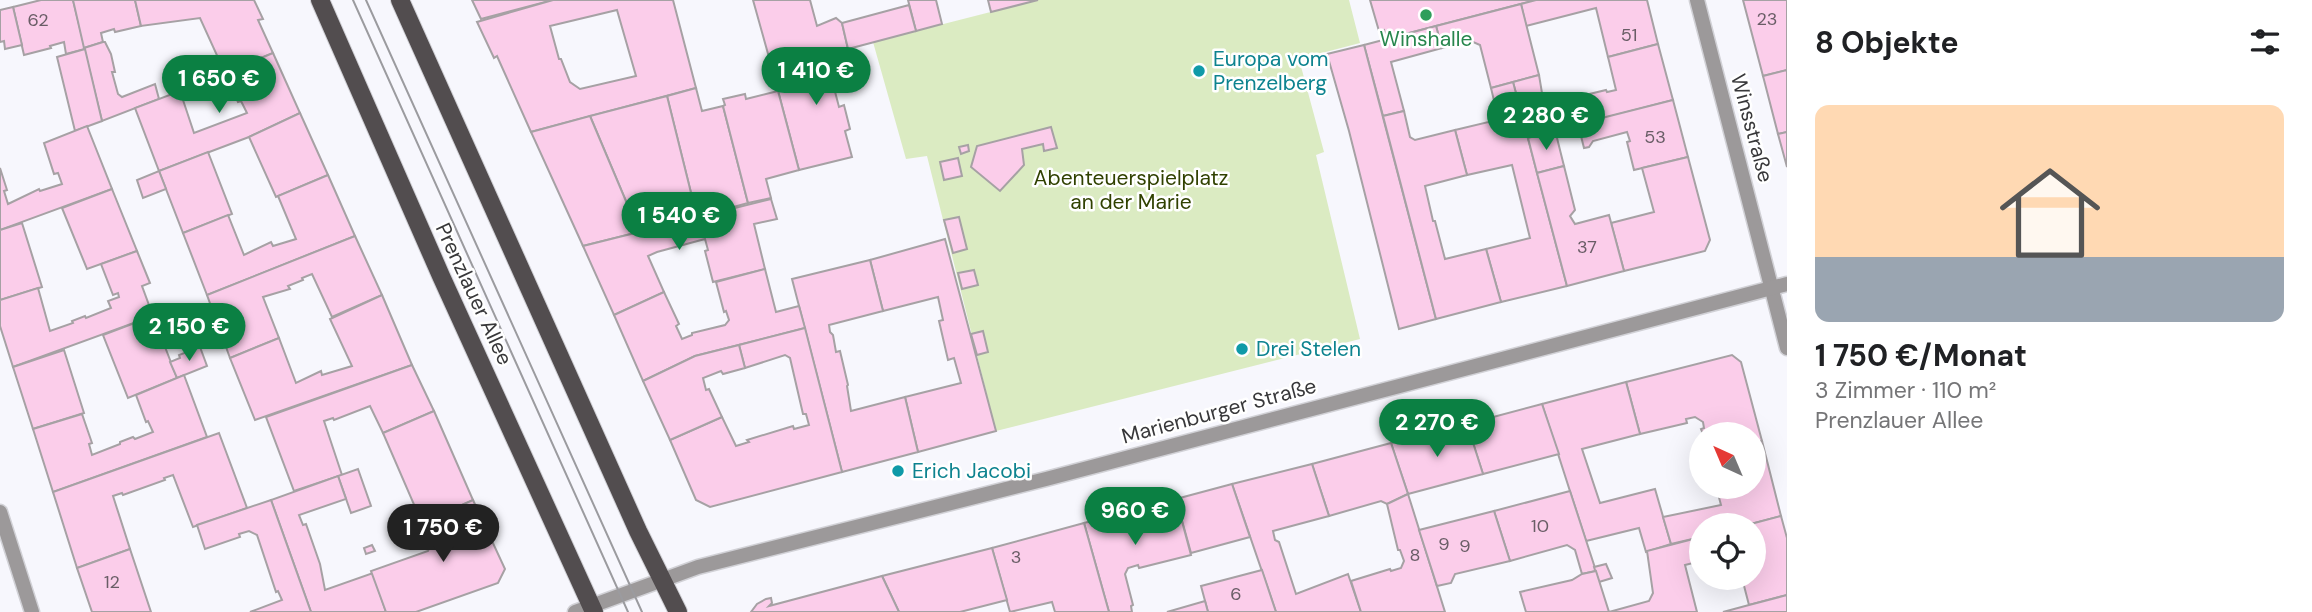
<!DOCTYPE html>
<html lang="de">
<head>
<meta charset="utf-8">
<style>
  body { margin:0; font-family:"DM Sans",sans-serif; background:#f2f2f2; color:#202124; height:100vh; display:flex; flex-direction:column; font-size:26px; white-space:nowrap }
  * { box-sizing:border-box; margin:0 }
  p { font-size:23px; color:#757577 }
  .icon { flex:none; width:38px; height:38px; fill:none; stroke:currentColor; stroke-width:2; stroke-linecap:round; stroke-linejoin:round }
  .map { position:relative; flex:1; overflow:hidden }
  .sheet { display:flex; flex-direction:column; background:#fff; width:525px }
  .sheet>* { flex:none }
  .needle { width:46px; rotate:316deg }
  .fabs { position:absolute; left:1689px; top:422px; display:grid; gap:14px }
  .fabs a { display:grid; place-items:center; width:77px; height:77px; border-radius:50%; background:#fff; box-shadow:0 7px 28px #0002; font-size:35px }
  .price { position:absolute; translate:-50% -60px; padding:0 16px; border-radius:24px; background:#0b8043; color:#fff; font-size:23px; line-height:46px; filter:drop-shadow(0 2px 4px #0008) }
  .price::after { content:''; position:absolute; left:50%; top:42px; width:21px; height:16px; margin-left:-10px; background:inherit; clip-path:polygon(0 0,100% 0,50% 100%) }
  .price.on { background:#222; color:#fff }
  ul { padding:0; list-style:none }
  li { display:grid; align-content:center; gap:14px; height:371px; padding:0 28px }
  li+li { border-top:2px solid #e0e0e0 }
  li span { display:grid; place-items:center; height:217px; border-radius:14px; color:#555 }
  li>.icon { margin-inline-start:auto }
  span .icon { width:126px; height:126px; fill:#fffc; stroke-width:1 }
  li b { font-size:30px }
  h2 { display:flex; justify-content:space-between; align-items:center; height:84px; padding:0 28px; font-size:30px }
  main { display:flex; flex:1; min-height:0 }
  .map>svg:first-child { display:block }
  .green { fill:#dbebc2 }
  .building { fill:#fbcdea; stroke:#a6a1a4; stroke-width:2; fill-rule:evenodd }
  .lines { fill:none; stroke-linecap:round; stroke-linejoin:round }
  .street-casing { stroke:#d1d1d6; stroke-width:17 }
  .primary-casing { stroke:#d1d1d6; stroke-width:20 }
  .street { stroke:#9c999a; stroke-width:14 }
  .primary { stroke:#524d4f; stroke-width:18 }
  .tram { stroke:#9b9b9f; stroke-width:2 }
  .leisure-dot { fill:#2e9e5b; stroke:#fff; stroke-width:2.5 }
  .culture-dot { fill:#0f9aa8; stroke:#fff; stroke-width:2.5 }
  .labels { text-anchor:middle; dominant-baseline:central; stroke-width:5; stroke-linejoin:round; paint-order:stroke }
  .number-label { font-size:18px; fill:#695d66 }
  .leisure-label { font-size:21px; fill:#27864d; stroke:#fff }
  .culture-label { font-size:21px; fill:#0d838f; stroke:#fff; text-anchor:start }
  .street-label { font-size:21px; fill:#38383a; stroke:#fff }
  .park-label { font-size:21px; fill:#304100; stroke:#fff }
</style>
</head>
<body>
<main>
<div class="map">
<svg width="1787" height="612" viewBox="0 0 1787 612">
  <rect width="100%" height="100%" fill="#f7f7fd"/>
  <path class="green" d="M1038 0H1349L1360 43 1299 59 1324 152 1316 155 1360 339 996 431 927 156 906 159 873 42Z"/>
  <g class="building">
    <path d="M41 0H73L85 49 66 54 64 42 50 46 51 48 24 55 13 7Z"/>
    <path d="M73 0H135L141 26 115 32 114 29 101 33 103 42 84 48Z"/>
    <path d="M135 0H254L263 19 258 20 273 53 225 73 200 18 141 26Z"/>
    <path d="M472 0H553L481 19Z"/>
    <path d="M553 0H673L696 88 531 132 497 56 494 58 477 22ZM617 10 636 76 580 89 570 82 561 59H559L550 26Z"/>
    <path d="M753 0H810L817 26 836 18 842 23 848 49 772 68Z"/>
    <path d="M908 0H936L942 24 916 31Z"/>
    <path d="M988 0H1038L991 12Z"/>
    <path d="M1370 0H1536L1386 39 1384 30 1379 31Z"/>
    <path d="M1536 0H1647L1658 44 1608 57 1596 8 1526 26 1521 4Z"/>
    <path d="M1743 0H1787V70L1763 76Z"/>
    <path d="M1521 4 1539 75 1491 88 1480 45 1471 41 1442 48 1436 26Z"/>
    <path d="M909 5 916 31 848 49 842 23Z"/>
    <path d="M13 7 22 45 5 49 4 41 0 42V10Z"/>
    <path d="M1436 26 1442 48 1391 62 1404 111 1383 116 1364 45Z"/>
    <path d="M103 42H105L111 54 115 72H112L118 94 122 97 155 84 159 99 102 121 84 48Z"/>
    <path d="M1658 44 1673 100 1528 138 1513 82 1539 75 1544 105 1606 90 1607 92 1616 90 1608 57Z"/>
    <path d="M1364 45 1436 319 1399 329 1349 131 1327 54Z"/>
    <path d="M85 49 102 121 75 131 57 57Z"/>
    <path d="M848 49 856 79 833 84 839 107 844 105 850 129 845 131 852 157 799 170 772 68Z"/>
    <path d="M273 53 300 113 249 137 159 171 135 108 180 91 194 133 247 113 241 101 238 102 225 73Z"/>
    <path d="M1787 70V132L1778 134 1763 76Z"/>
    <path d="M1513 82 1567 286 1501 302 1486 249 1530 238 1512 165 1467 175 1455 130 1493 121 1497 113 1491 88Z"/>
    <path d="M696 88 702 111 723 106 748 203 697 217 667 96Z"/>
    <path d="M778 91 799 170 766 179 771 198 748 203 723 106 725 105 723 99 745 94 746 99Z"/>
    <path d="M667 96 697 217 639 232 590 116Z"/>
    <path d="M1673 100 1688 157 1634 170 1627 142 1630 141 1627 132 1593 141 1589 147 1584 148 1578 124Z"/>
    <path d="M1404 111 1410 137 1415 140 1455 130 1467 175 1425 186 1433 221H1435L1445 259 1486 249 1501 302 1436 319 1383 116Z"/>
    <path d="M300 113 328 175 276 197 249 137Z"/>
    <path d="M590 116 639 232 583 246 531 132Z"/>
    <path d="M87 126 112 189 0 230V168L7 190 4 191 8 204 39 189 40 191 62 184 58 173 54 174 44 143Z"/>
    <path d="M1051 127 1057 148 1044 151 1043 144 1022 149 1024 165 1000 191 971 167 977 146Z"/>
    <path d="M1555 130 1564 166 1537 173 1528 138Z"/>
    <path d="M1787 132V167L1778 134Z"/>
    <path d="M968 145 969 151 961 154 959 147Z"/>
    <path d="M208 152 232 214 183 233 159 171Z"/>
    <path d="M1688 157 1710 240 1705 251 1624 271 1611 223 1654 212 1642 168Z"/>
    <path d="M958 158 962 176 944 180 940 162Z"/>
    <path d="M1564 166 1575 210 1570 216 1575 224 1609 215 1624 271 1567 286 1537 173Z"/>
    <path d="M159 171 166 189 143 198 137 180Z"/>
    <path d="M328 175 355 236 207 295 183 233 228 215 244 255 271 242 273 246 296 239 278 196Z"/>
    <path d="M112 189 137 251 87 269 62 208Z"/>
    <path d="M771 199 777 219 754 224 765 269 713 282 705 251 708 250 705 239 657 252 648 256 664 292 614 315 583 246Z"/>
    <path d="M959 217 967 249 953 253 944 220Z"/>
    <path d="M22 223 42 287 0 300V230Z"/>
    <path d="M355 236 382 295 332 317 312 274 302 278 303 280 288 286 290 289 263 297 279 338 230 358 207 295Z"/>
    <path d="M945 239 996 431 918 452 905 397 961 383 954 358 948 360 939 321 943 320 938 297 883 311 870 260Z"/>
    <path d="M137 251 150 283 142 286 153 316 13 367 0 326V300L38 288 50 331 73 323 72 321 85 316 86 318 111 308 108 301 119 297 118 293 113 295 101 264Z"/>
    <path d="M870 260 883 311 829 325 830 332 833 335 836 352 840 351 848 385 847 386 851 411 905 397 918 452 842 472 792 279Z"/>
    <path d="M765 269 776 312 799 306 805 328 695 356 643 381 614 315 664 292 679 324 676 326 682 339 692 335V333L725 325 729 320 726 311 724 312 716 282Z"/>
    <path d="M974 270 978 285 962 289 958 273Z"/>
    <path d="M382 295 412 365 255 420 230 358 279 338 296 383 321 371 322 375 352 366 330 319Z"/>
    <path d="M153 316 177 378 128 398 103 335Z"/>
    <path d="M805 328 842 472 710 507 696 500 670 440 722 417 736 446 749 442 747 440 793 426 794 429 809 425 806 414H803L790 358 785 355 745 368 739 345Z"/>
    <path d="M983 331 988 352 977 355 971 334Z"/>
    <path d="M739 345 745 368 723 374 721 371 703 378 706 390 709 389 722 417 670 440 643 381 695 356Z"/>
    <path d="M200 347 207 366 177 378 170 362 180 358 179 355Z"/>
    <path d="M64 350 84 413 33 429 13 367Z"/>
    <path d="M1732 355 1741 362 1762 441 1754 443V434H1703L1701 429 1704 428 1703 422 1695 417 1686 419 1687 423 1640 434 1626 382Z"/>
    <path d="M412 365 434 411 383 433 370 406 334 420 333 418 324 421 342 475 294 491 266 417Z"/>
    <path d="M184 375 207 437 53 492 33 429 82 414 92 443 89 444 92 455 120 444V442L133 437 135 439 153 432 148 421 146 422 136 395Z"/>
    <path d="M1626 382 1640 434 1582 449 1600 503 1655 489 1671 544 1646 552 1639 528 1586 541 1542 404Z"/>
    <path d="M1542 404 1559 454 1483 474 1467 424Z"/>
    <path d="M434 411 473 500 422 523 383 433Z"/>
    <path d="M1467 424 1483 474 1408 494 1391 443Z"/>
    <path d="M219 433 247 508 193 527 173 475 164 478 165 480 123 495 122 493 113 496 130 549 77 568 53 492Z"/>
    <path d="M1762 441 1781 516 1747 525H1701V537L1671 544 1663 517 1721 505 1716 486H1754V443Z"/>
    <path d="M1391 443 1408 494 1387 504 1381 501 1329 516 1312 464Z"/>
    <path d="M1312 464 1329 516 1273 531 1275 540 1279 542 1296 594 1348 574 1361 612H1276L1232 484Z"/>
    <path d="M358 469 371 506 351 513 338 476Z"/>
    <path d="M338 476 346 499 299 515 303 525 306 524 320 564 325 590 373 573 386 612H311L271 500Z"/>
    <path d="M1232 484 1250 537 1191 553 1176 499Z"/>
    <path d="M1570 491 1596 571 1582 574 1575 550 1567 545 1510 561 1494 511Z"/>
    <path d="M1408 494 1445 612H1361L1351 581 1390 569 1391 571 1401 568 1404 561 1400 550H1398L1387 504Z"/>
    <path d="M1176 499 1191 555 1139 568 1138 565 1128 568 1125 574 1133 605 1131 606 1132 612H1109L1084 523Z"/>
    <path d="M271 500 311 612H250L282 600 278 591 276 592 257 535 249 531 239 534 240 537 205 549 197 525Z"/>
    <path d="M473 500 505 569 498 583 416 612H386L371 571 428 551 431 543 422 523Z"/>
    <path d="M1494 511 1510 561 1455 574 1451 583 1437 586 1419 530Z"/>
    <path d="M1781 516 1787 538V595L1749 605 1742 578H1754V525H1747Z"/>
    <path d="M1084 523 1109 612H1055L1052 602 1010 612 992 548Z"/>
    <path d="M1701 537V561L1685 565 1697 612H1609L1649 601 1653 593 1647 551Z"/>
    <path d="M372 545 375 551 366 554 364 548Z"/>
    <path d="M992 548 1007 600 960 612H899L882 576Z"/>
    <path d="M130 549 151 612H92L77 568Z"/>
    <path d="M1606 564 1612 578 1599 582 1594 567Z"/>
    <path d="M1262 570 1276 612H1208L1201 586Z"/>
    <path d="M1596 571 1609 612H1526L1520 592 1572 580 1582 574Z"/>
    <path d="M882 576 899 612H751L757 604 766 599 771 598 772 603 769 606Z"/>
    <path d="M1787 595V612H1723L1749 605Z"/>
    <path d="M1205 601 1208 612H1167Z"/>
  </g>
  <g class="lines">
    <g class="street-casing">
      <g id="street">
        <path d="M1697 0 1787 348"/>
        <path d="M0 512 32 612"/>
        <path d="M575 612 698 567 1046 479 1787 284"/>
      </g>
    </g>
    <g class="primary-casing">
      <g id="primary">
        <path d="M320 0 441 276 594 612"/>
        <path d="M400 0 638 531 678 612"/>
      </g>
    </g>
    <use href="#street" class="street"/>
    <use href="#primary" class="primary"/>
    <g class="tram">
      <path d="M353 0 628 612"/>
      <path d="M366 0 642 612"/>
    </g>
  </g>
  <circle class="leisure-dot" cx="1426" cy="15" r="7"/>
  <g class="culture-dot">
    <circle cx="1199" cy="71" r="7"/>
    <circle cx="1242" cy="349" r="7"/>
    <circle cx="898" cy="471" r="7"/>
  </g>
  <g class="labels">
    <g class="number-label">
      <text x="1767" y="19">23</text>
      <text x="38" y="20">62</text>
      <text x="1629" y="35">51</text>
      <text x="1655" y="137">53</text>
      <text x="1587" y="247">37</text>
      <text x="1540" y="526">10</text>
      <text x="1444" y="544">9</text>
      <text x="1465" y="546">9</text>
      <text x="1415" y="555">8</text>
      <text x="1016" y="557">3</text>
      <text x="112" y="582">12</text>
      <text x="1236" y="594">6</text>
    </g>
    <g class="leisure-label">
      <text x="1426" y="39">Winshalle</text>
    </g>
    <g class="culture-label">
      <text x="1213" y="59">Europa vom<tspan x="1213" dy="24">Prenzelberg</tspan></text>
      <text x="1256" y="349">Drei Stelen</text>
      <text x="912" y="471">Erich Jacobi</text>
    </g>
    <g class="street-label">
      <text transform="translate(1752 128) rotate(75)">Winsstraße</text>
      <text transform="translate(474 294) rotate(65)">Prenzlauer Allee</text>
      <text transform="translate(1219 411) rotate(-15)">Marienburger Straße</text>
    </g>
    <g class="park-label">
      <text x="1131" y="178">Abenteuerspielplatz<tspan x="1131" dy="24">an der Marie</tspan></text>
    </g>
  </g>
</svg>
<div class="fabs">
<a><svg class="needle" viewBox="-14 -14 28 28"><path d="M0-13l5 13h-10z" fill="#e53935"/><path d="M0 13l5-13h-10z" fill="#757577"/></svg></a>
<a><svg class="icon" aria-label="locate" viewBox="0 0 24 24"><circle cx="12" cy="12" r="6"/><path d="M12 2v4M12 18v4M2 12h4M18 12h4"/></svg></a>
</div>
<b class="price" style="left:816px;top:107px">1 410 €</b>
<b class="price" style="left:219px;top:115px">1 650 €</b>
<b class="price" style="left:1546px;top:152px">2 280 €</b>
<b class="price" style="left:679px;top:252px">1 540 €</b>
<b class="price" style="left:189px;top:363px">2 150 €</b>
<b class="price" style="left:1437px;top:459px">2 270 €</b>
<b class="price" style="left:1135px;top:547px">960 €</b>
<b class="price on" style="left:443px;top:564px">1 750 €</b>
</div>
<section class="sheet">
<h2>8 Objekte<svg class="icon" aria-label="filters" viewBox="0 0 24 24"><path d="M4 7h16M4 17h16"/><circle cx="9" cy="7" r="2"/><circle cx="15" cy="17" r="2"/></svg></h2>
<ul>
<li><span style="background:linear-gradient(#ffd9b3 70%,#9aa5b1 0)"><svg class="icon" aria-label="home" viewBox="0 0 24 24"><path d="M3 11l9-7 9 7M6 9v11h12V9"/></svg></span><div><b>1 750 €/Monat</b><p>3 Zimmer · 110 m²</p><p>Prenzlauer Allee</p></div></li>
</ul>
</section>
</main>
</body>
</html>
